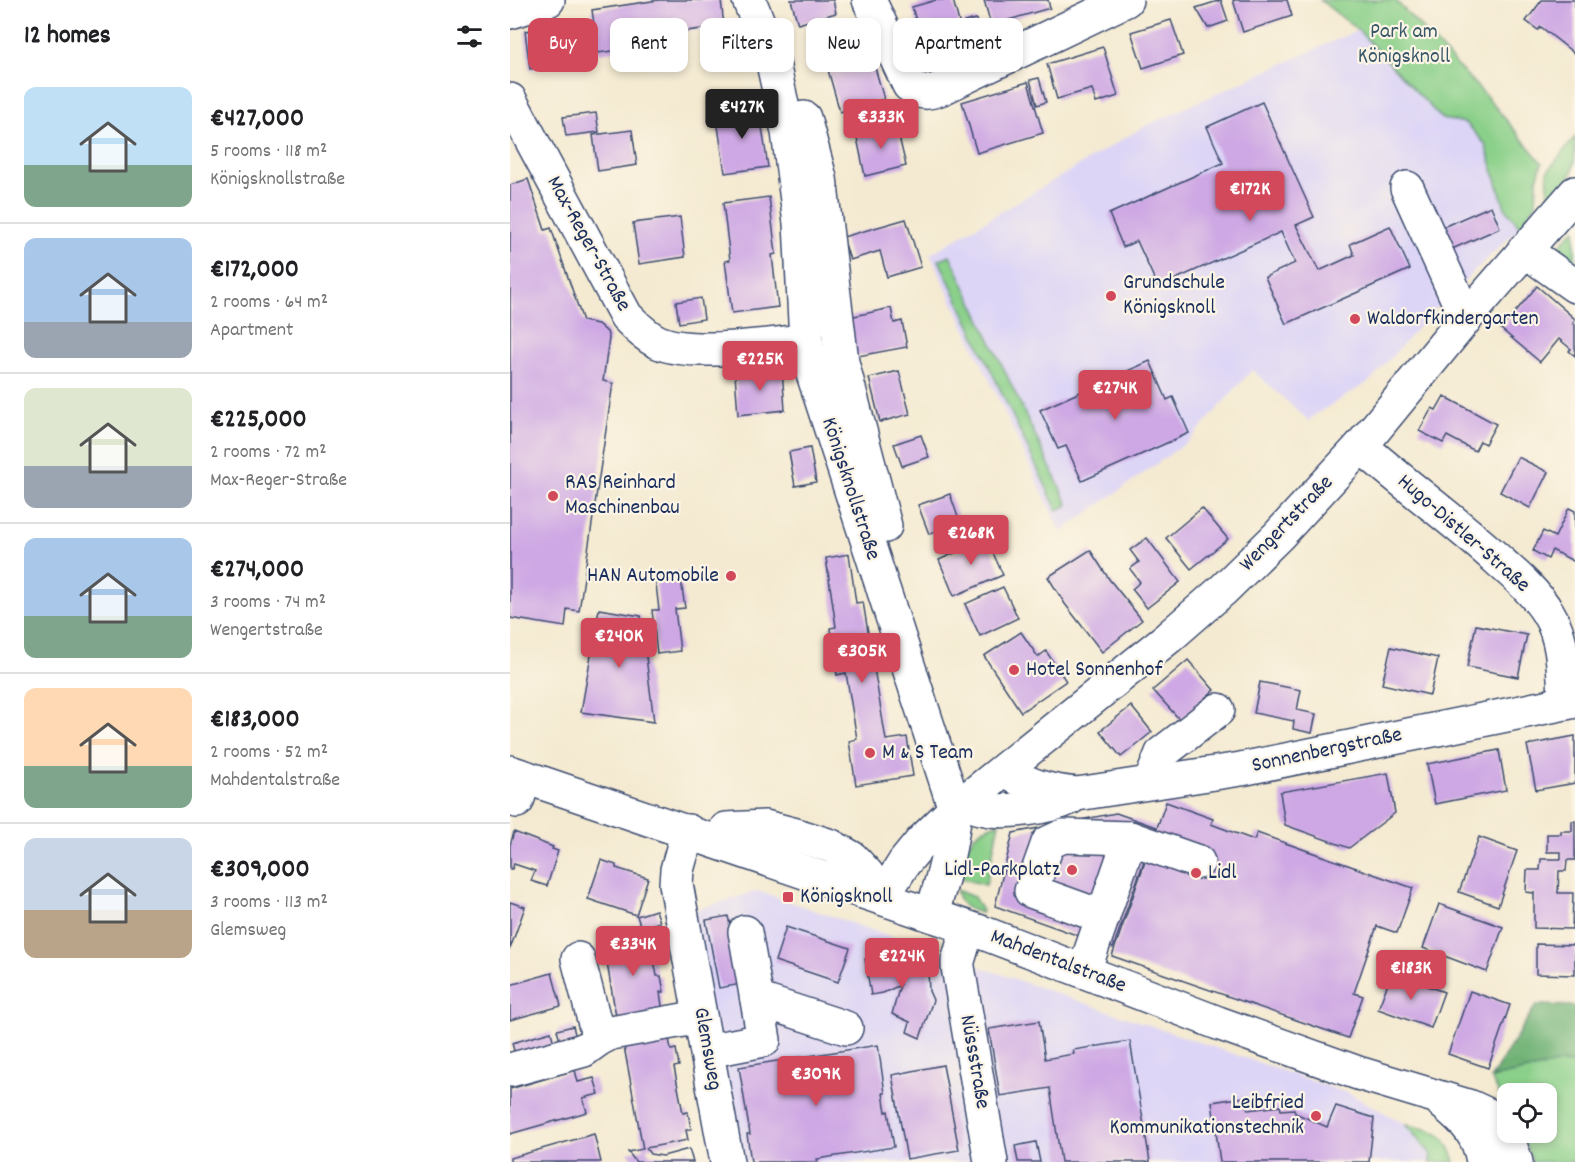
<!DOCTYPE html>
<html lang="en">
<head>
<meta charset="utf-8">
<style>
  body { margin:0; font-family:Dekko,sans-serif; background:#f2f2f2; color:#202124; height:100vh; display:flex; flex-direction:column; font-size:22px; white-space:nowrap }
  * { box-sizing:border-box; margin:0 }
  p { font-size:20px; color:#757577 }
  .icon { flex:none; width:33px; height:33px; fill:none; stroke:currentColor; stroke-width:2; stroke-linecap:round; stroke-linejoin:round }
  .map { position:relative; flex:1; overflow:hidden }
  .side { display:flex; flex-direction:column; background:#fff; width:510px }
  .side>* { flex:none }
  .guide { position:absolute; left:18px; top:18px; width:570px; height:54px; display:flex; gap:12px }
  .controls { position:absolute; left:987px; top:1083px; display:grid; gap:12px }
  .controls a { display:grid; place-items:center; width:60px; height:60px; border-radius:12px; background:#fff; box-shadow:0 3px 9px #0003; font-size:30px }
  .price { position:absolute; translate:-50% -51px; padding:0 14px; border-radius:6px; background:#d1495b; color:#fff; font-size:20px; line-height:39px; filter:drop-shadow(0 2px 3px #0008) }
  .price::after { content:''; position:absolute; left:50%; top:36px; width:18px; height:14px; margin-left:-9px; background:inherit; clip-path:polygon(0 0,100% 0,50% 100%) }
  .price.active { background:#222; color:#fff }
  ul { padding:0; list-style:none }
  li { display:flex; align-items:center; gap:18px; height:150px; padding:0 24px }
  li+li { border-top:2px solid #e0e0e0 }
  li span { display:grid; place-items:center; flex:none; width:168px; height:120px; border-radius:12px; color:#555 }
  li>.icon { margin-inline-start:auto }
  span .icon { width:72px; height:72px; fill:#fffc; stroke-width:1 }
  li b { font-size:26px }
  h2 { display:flex; justify-content:space-between; align-items:center; height:72px; padding:0 24px; font-size:26px }
  .pill { padding:0 21px; border-radius:12px; background:#fff; box-shadow:0 3px 9px #0003; font-size:21px; line-height:54px }
  .pill.active { background:#d1495b; color:#fff }
  main { display:flex; flex:1; min-height:0 }
  .map>svg:first-child { display:block }
  .built { fill:#ddd5f6 }
  .green { fill:#8bd08a; stroke:#538074; stroke-width:1.5 }
  .forest { fill:#70b276; stroke:#46706a; stroke-width:1.5 }
  .building { fill:#cea8e4 }
  .lines { fill:none; stroke-linecap:round; stroke-linejoin:round }
  .minor-casing { stroke:#3c4b6f; stroke-width:36 }
  .major-casing { stroke:#3c4b6f; stroke-width:36 }
  .minor { stroke:#fff; stroke-width:33 }
  .major { stroke:#fff; stroke-width:33 }
  .poi-dot { fill:#d1495b; stroke:#fcf5e5; stroke-width:2 }
  .labels { text-anchor:middle; dominant-baseline:central; stroke-width:4.5; stroke-linejoin:round; paint-order:stroke }
  .park-label { font-size:22px; fill:#375769; stroke:#fcf5e5 }
  .street-label { font-size:22px; fill:#1b2f5e; stroke:#fcf5e5 }
  .poi-label { font-size:22px; fill:#1b2f5e; stroke:#fcf5e5; text-anchor:start }
</style>
</head>
<body>
<main>
<section class="side">
<h2>12 homes<svg class="icon" aria-label="filters" viewBox="0 0 24 24"><path d="M4 7h16M4 17h16"/><circle cx="9" cy="7" r="2"/><circle cx="15" cy="17" r="2"/></svg></h2>
<ul>
<li><span style="background:linear-gradient(#bfe0f5 65%,#7fa58c 0)"><svg class="icon" aria-label="home" viewBox="0 0 24 24"><path d="M3 11l9-7 9 7M6 9v11h12V9"/></svg></span><div><b>€427,000</b><p>5 rooms · 118 m²</p><p>Königsknollstraße</p></div></li>
<li><span style="background:linear-gradient(#a9c7e8 70%,#9aa5b1 0)"><svg class="icon" aria-label="home" viewBox="0 0 24 24"><path d="M3 11l9-7 9 7M6 9v11h12V9"/></svg></span><div><b>€172,000</b><p>2 rooms · 64 m²</p><p>Apartment</p></div></li>
<li><span style="background:linear-gradient(#dfe7d0 65%,#9aa5b1 0)"><svg class="icon" aria-label="home" viewBox="0 0 24 24"><path d="M3 11l9-7 9 7M6 9v11h12V9"/></svg></span><div><b>€225,000</b><p>2 rooms · 72 m²</p><p>Max-Reger-Straße</p></div></li>
<li><span style="background:linear-gradient(#a9c7e8 65%,#7fa58c 0)"><svg class="icon" aria-label="home" viewBox="0 0 24 24"><path d="M3 11l9-7 9 7M6 9v11h12V9"/></svg></span><div><b>€274,000</b><p>3 rooms · 74 m²</p><p>Wengertstraße</p></div></li>
<li><span style="background:linear-gradient(#ffd9b3 65%,#7fa58c 0)"><svg class="icon" aria-label="home" viewBox="0 0 24 24"><path d="M3 11l9-7 9 7M6 9v11h12V9"/></svg></span><div><b>€183,000</b><p>2 rooms · 52 m²</p><p>Mahdentalstraße</p></div></li>
<li><span style="background:linear-gradient(#c9d6e8 60%,#b9a48a 0)"><svg class="icon" aria-label="home" viewBox="0 0 24 24"><path d="M3 11l9-7 9 7M6 9v11h12V9"/></svg></span><div><b>€309,000</b><p>3 rooms · 113 m²</p><p>Glemsweg</p></div></li>
</ul>
</section>
<div class="map">
<svg width="1065" height="1162" viewBox="0 0 1065 1162">
  <rect width="100%" height="100%" fill="#fcf5e5"/>
  <filter id="ink" filterUnits="userSpaceOnUse"><feTurbulence type="fractalNoise" baseFrequency=".0167" numOctaves="2"/><feDisplacementMap in="SourceGraphic" scale="12" xChannelSelector="R" yChannelSelector="G"/><feConvolveMatrix kernelMatrix="1 2 1 2 8 2 1 2 1" color-interpolation-filters="sRGB"/></filter>
  <filter id="wash" filterUnits="userSpaceOnUse"><feTurbulence type="fractalNoise" baseFrequency=".008" numOctaves="4" result="noise"/><feDisplacementMap in="SourceGraphic" scale="24" xChannelSelector="R" yChannelSelector="G"/><feGaussianBlur stdDeviation="1.35" result="paint"/><feColorMatrix in="noise" values="0 0 0 0 0 0 0 0 0 0 0 0 0 0 0 0 0 1.4 0 .05"/><feComposite in="paint" operator="in"/></filter>
  <g filter="url(#wash)">
    <rect width="100%" height="100%" fill="#f4ead1"/>
    <g class="built">
      <path d="M848 30 932 119 956 123 976 144 995 208 1010 227 920 314 860 381 803 416 799 421 742 370 680 440 551 532 420 254 635 126Z"/>
      <path d="M248 891 840 1094 895 1124 921 1154 920 1162H187L225 1152 182 911Z"/>
    </g>
    <g class="green">
      <path d="M810 0H885L978 98 1032 163 1027 179 1026 204 1010 227 995 208 975 144 956 123 932 119 848 30Z"/>
      <path d="M1065 137C1065 171 1065 178 1039 199L1037 172Z"/>
      <path d="M1065 229V275L1040 256Z"/>
      <path d="M440 255 558 505 547 510 429 260Z"/>
      <path d="M489 823 476 885 449 878C455 851 457 830 489 823Z"/>
      <path d="M446 890 464 897 472 911 471 913C455 908 451 907 446 890Z"/>
      <path d="M1051 1063 1065 1064V1162H1023L1010 1133 1036 1132V1094H998L997 1109 981 1078Z"/>
      <path d="M896 1125C924 1130 936 1132 945 1162H920L921 1154Z"/>
    </g>
    <path class="forest" d="M1026 1005 1065 1006V1064L1051 1063 981 1078Z"/>
    <g id="blocks">
      <g class="building">
        <path d="M149 0H211L214 26 154 34 155 44 88 53 82 10Z"/>
        <path d="M281 0H323L326 13 288 24Z"/>
        <path d="M426 0H443L455 44 416 55 402 7Z"/>
        <path d="M474 0H538L540 8 481 25Z"/>
        <path d="M711 0 718 21 698 28 686 8Z"/>
        <path d="M723 0H777L782 16 733 32Z"/>
        <path d="M1032 0H1065V54L1031 27 1028 30 1016 21Z"/>
        <path d="M466 19 471 38 459 40 454 22Z"/>
        <path d="M661 20 673 55 633 68 621 32Z"/>
        <path d="M61 25 66 63 20 69 15 31Z"/>
        <path d="M356 36 374 99 330 112 312 49Z"/>
        <path d="M593 47 608 96 586 103 582 89 547 99 537 64Z"/>
        <path d="M529 78 536 102 527 105 520 80Z"/>
        <path d="M518 82 533 133 467 153 452 102Z"/>
        <path d="M752 102 804 217 786 225 809 271 844 255 840 244 880 226 900 269 776 324 755 277 785 263 771 232 648 287 627 241 613 247 599 214 713 163 697 127Z"/>
        <path d="M249 107 258 167 215 173 206 113Z"/>
        <path d="M86 113 89 132 56 136 53 117Z"/>
        <path d="M386 124 396 166 355 176 346 133Z"/>
        <path d="M122 130 127 165 88 171 83 135Z"/>
        <path d="M18 179 35 230 41 228 73 321 88 324 97 332 99 338 93 381 103 383 69 611 57 609 55 627 0 618V185Z"/>
        <path d="M259 197 266 254 262 255 268 307 222 313 215 261 220 260 213 203Z"/>
        <path d="M981 206 990 228 942 249 933 227Z"/>
        <path d="M170 217 175 257 129 264 123 223Z"/>
        <path d="M396 219 411 267 377 277 370 251 340 260 333 237Z"/>
        <path d="M1027 286 1065 319 1063 323 1065 325V356L1059 351 1061 349 1049 339 1030 362 991 329Z"/>
        <path d="M191 298 194 319 169 323 166 302Z"/>
        <path d="M381 308 384 323 392 321 397 347 343 357 335 318Z"/>
        <path d="M640 361 657 400 663 397 679 433 572 481 556 446 548 449 530 410Z"/>
        <path d="M272 369 275 410 228 415 225 374Z"/>
        <path d="M389 371 400 414 370 422 359 378Z"/>
        <path d="M934 396 986 424 975 444 970 441 965 451 937 436 933 443 909 431 922 408 926 410Z"/>
        <path d="M411 435 419 457 392 466 384 444Z"/>
        <path d="M300 448 306 482 285 486 279 452Z"/>
        <path d="M1008 457 1038 472 1020 508 990 492Z"/>
        <path d="M440 494 450 523 419 534 408 505Z"/>
        <path d="M692 508 718 539 681 569 656 538Z"/>
        <path d="M1059 508 1065 511V562L1042 550 1038 559 1023 551 1033 531 1045 537Z"/>
        <path d="M474 533 493 575 444 596 429 560 454 549 451 543Z"/>
        <path d="M637 538 670 582 637 608 622 589 630 582 620 569 629 562 620 550Z"/>
        <path d="M580 550 599 579 632 620 592 652 555 604 538 577Z"/>
        <path d="M339 554 346 603 353 602 376 740 397 737 403 776 346 785 339 741 347 739 336 673 327 675 320 628 326 627 316 558Z"/>
        <path d="M170 573 175 608 165 609 170 651 147 654 142 610H149L145 576Z"/>
        <path d="M493 587 508 618 470 636 455 604Z"/>
        <path d="M89 609 131 616 144 722 71 712Z"/>
        <path d="M966 625 1017 635 1008 677 957 667Z"/>
        <path d="M511 632 528 657 536 651 556 681 511 712 474 656Z"/>
        <path d="M881 647 928 658 920 695 872 684Z"/>
        <path d="M678 660 704 690 670 720 643 690Z"/>
        <path d="M750 682 791 690 787 710 806 714 802 733 783 729 784 721 744 713Z"/>
        <path d="M621 706 642 732 611 757 590 731Z"/>
        <path d="M1065 736V783L1026 790 1017 745Z"/>
        <path d="M989 750 996 790 925 804 917 764Z"/>
        <path d="M878 773 885 813 839 848 775 825 770 792Z"/>
        <path d="M656 802 703 819 701 824 744 840 747 833 903 888 887 933 867 926 844 993 853 996 838 1038 602 956Z"/>
        <path d="M606 813 646 827 603 948 485 906 503 833Z"/>
        <path d="M1062 821H1065V860H1057L1056 871H1049L1048 893H1063L1062 929 1024 928V893L1016 892 1017 870H1030L1031 859H1051V852H1037V834H1051V831H1062Z"/>
        <path d="M4 832 43 847 42 849 48 851 37 886 21 881 25 871 4 864 2 869H0V845Z"/>
        <path d="M969 837 1007 851 988 906 949 892Z"/>
        <path d="M91 860 106 865V868L138 878 126 915 78 899Z"/>
        <path d="M0 902 15 907 0 949Z"/>
        <path d="M929 904 993 927 977 972 913 948Z"/>
        <path d="M146 910 150 922 131 928 127 916Z"/>
        <path d="M218 916 232 984 209 988 196 920Z"/>
        <path d="M276 927 340 948 328 982 265 961Z"/>
        <path d="M138 930 140 944 110 949 102 956 142 949 147 976H151L154 992H150L153 1013 107 1022 96 957 82 960 94 941 104 936Z"/>
        <path d="M1026 944 1065 945V975L1026 974Z"/>
        <path d="M370 953 418 971 419 991 423 1000 410 1038 397 1032 400 1022 382 1014 390 985 373 993 361 995 355 959 367 957 368 962Z"/>
        <path d="M42 973 51 1006 0 1020V985Z"/>
        <path d="M882 973 934 992 921 1028 868 1009Z"/>
        <path d="M960 991 1000 1005 978 1068 938 1054Z"/>
        <path d="M529 1021 535 1059 564 1054 563 1050 620 1041 640 1162H551L540 1088 490 1096 479 1029Z"/>
        <path d="M63 1026 67 1042 51 1045 47 1030Z"/>
        <path d="M41 1032 45 1047 6 1058 2 1043Z"/>
        <path d="M158 1033 161 1050 166 1049 169 1066 164 1067 173 1113 178 1112 181 1129 176 1130 178 1140 136 1148 140 1154 153 1156 179 1149 183 1162H126L118 1152 133 1149 113 1041Z"/>
        <path d="M368 1045 375 1093H373L376 1112 378 1111 384 1147 307 1159 308 1162H241L237 1134H240L229 1067Z"/>
        <path d="M433 1065 449 1150 397 1159 382 1075Z"/>
        <path d="M65 1070 68 1082 84 1078 89 1094 73 1098 77 1112 0 1134V1089Z"/>
        <path d="M735 1097 738 1110 770 1106 771 1110 784 1109 785 1113 817 1127 826 1106 864 1118 859 1162H710L702 1102Z"/>
        <path d="M84 1134 91 1162H0V1158Z"/>
        <path d="M526 1142 530 1162H508L505 1146Z"/>
      </g>
    </g>
  </g>
  <g filter="url(#ink)">
    <use href="#blocks" fill-opacity="0" stroke="#3c4b6f" stroke-width="1.5"/>
    <g class="lines">
      <g class="minor-casing">
        <g id="minor">
          <path d="M239 0 261 54 278 132 290 223 296 341 303 374 445 809C442 846 433 880 421 915"/>
          <path d="M359 0 399 85C411 95 419 93 432 88L616 0"/>
          <path d="M0 12 38 0"/>
          <path d="M0 100 116 316C126 326 135 336 148 342 183 357 257 344 296 341"/>
          <path d="M294 118 310 178 332 362 375 526"/>
          <path d="M897 188 956 318"/>
          <path d="M1014 250 1065 286"/>
          <path d="M851 446C895 485 944 520 988 560 1006 576 1025 592 1038 613 1054 638 1054 674 1055 702"/>
          <path d="M494 771C522 786 536 791 567 794L731 769 1065 701"/>
          <path d="M641 781 652 753 708 710"/>
          <path d="M7 801 15 777"/>
          <path d="M454 802C461 805 469 808 476 809 496 814 542 807 560 798"/>
          <path d="M178 831 167 870 166 884 217 1162"/>
          <path d="M211 843 216 829 255 827 286 835 321 846 342 858 357 874 353 892"/>
          <path d="M372 898 394 863 412 841 445 809 659 637 714 589 768 536 851 446 956 318 1065 193"/>
          <path d="M593 917 521 891 538 843 553 836 620 838"/>
          <path d="M458 928 448 961V967L481 1162"/>
          <path d="M68 959 89 1039"/>
          <path d="M574 971 620 838 688 862"/>
          <path d="M247 999 336 1028"/>
          <path d="M197 1051 254 1040 235 932"/>
          <path d="M0 1070 74 1050 89 1039 101 1033 190 1017"/>
        </g>
      </g>
      <g class="major-casing">
        <g id="major">
          <path d="M0 772 471 932 708 1023 848 1073 961 1107 987 1119 995 1130 1006 1162"/>
          <path d="M933 1103C954 1120 969 1134 973 1162"/>
        </g>
      </g>
      <use href="#minor" class="minor"/>
      <use href="#major" class="major"/>
    </g>
  </g>
  <g class="poi-dot">
    <circle cx="601" cy="296" r="6"/>
    <circle cx="845" cy="319" r="6"/>
    <circle cx="43" cy="496" r="6"/>
    <circle cx="221" cy="576" r="6"/>
    <circle cx="504" cy="670" r="6"/>
    <circle cx="360" cy="753" r="6"/>
    <circle cx="562" cy="870" r="6"/>
    <circle cx="686" cy="873" r="6"/>
    <rect x="272" y="891" width="12" height="12" rx="3"/>
    <circle cx="806" cy="1116" r="6"/>
  </g>
  <g class="labels">
    <g class="park-label">
      <text x="894" y="32">Park am<tspan x="894" dy="25">Königsknoll</tspan></text>
    </g>
    <g class="street-label">
      <text transform="translate(78 244) rotate(61)">Max-Reger-Straße</text>
      <text transform="translate(340 489) rotate(72)">Königsknollstraße</text>
      <text transform="translate(777 524) rotate(-46)">Wengertstraße</text>
      <text transform="translate(953 534) rotate(41)">Hugo-Distler-Straße</text>
      <text transform="translate(817 751) rotate(-12)">Sonnenbergstraße</text>
      <text transform="translate(548 962) rotate(21)">Mahdentalstraße</text>
      <text transform="translate(197 1049) rotate(80)">Glemsweg</text>
      <text transform="translate(464 1062) rotate(80)">Nüssstraße</text>
    </g>
    <g class="poi-label">
      <text x="613" y="283">Grundschule<tspan x="613" dy="25">Königsknoll</tspan></text>
      <text x="857" y="319">Waldorfkindergarten</text>
      <text x="55" y="483">RAS Reinhard<tspan x="55" dy="25">Maschinenbau</tspan></text>
      <text x="209" y="576" text-anchor="end">HAN Automobile</text>
      <text x="516" y="670">Hotel Sonnenhof</text>
      <text x="372" y="753">M &amp; S Team</text>
      <text x="550" y="870" text-anchor="end">Lidl-Parkplatz</text>
      <text x="698" y="873">Lidl</text>
      <text x="290" y="897">Königsknoll</text>
      <text x="794" y="1103" text-anchor="end">Leibfried<tspan x="794" dy="25">Kommunikationstechnik</tspan></text>
    </g>
  </g>
</svg>
<div class="controls">
<a><svg class="icon" aria-label="locate" viewBox="0 0 24 24"><circle cx="12" cy="12" r="6"/><path d="M12 2v4M12 18v4M2 12h4M18 12h4"/></svg></a>
</div>
<b class="price active" style="left:232px;top:140px">€427K</b>
<b class="price" style="left:371px;top:150px">€333K</b>
<b class="price" style="left:740px;top:222px">€172K</b>
<b class="price" style="left:250px;top:392px">€225K</b>
<b class="price" style="left:605px;top:421px">€274K</b>
<b class="price" style="left:461px;top:566px">€268K</b>
<b class="price" style="left:109px;top:669px">€240K</b>
<b class="price" style="left:352px;top:684px">€305K</b>
<b class="price" style="left:123px;top:977px">€334K</b>
<b class="price" style="left:392px;top:989px">€224K</b>
<b class="price" style="left:901px;top:1001px">€183K</b>
<b class="price" style="left:306px;top:1107px">€309K</b>
<div class="guide">
<a class="pill active">Buy</a>
<a class="pill">Rent</a>
<a class="pill">Filters</a>
<a class="pill">New</a>
<a class="pill">Apartment</a>
</div>
</div>
</main>
</body>
</html>
